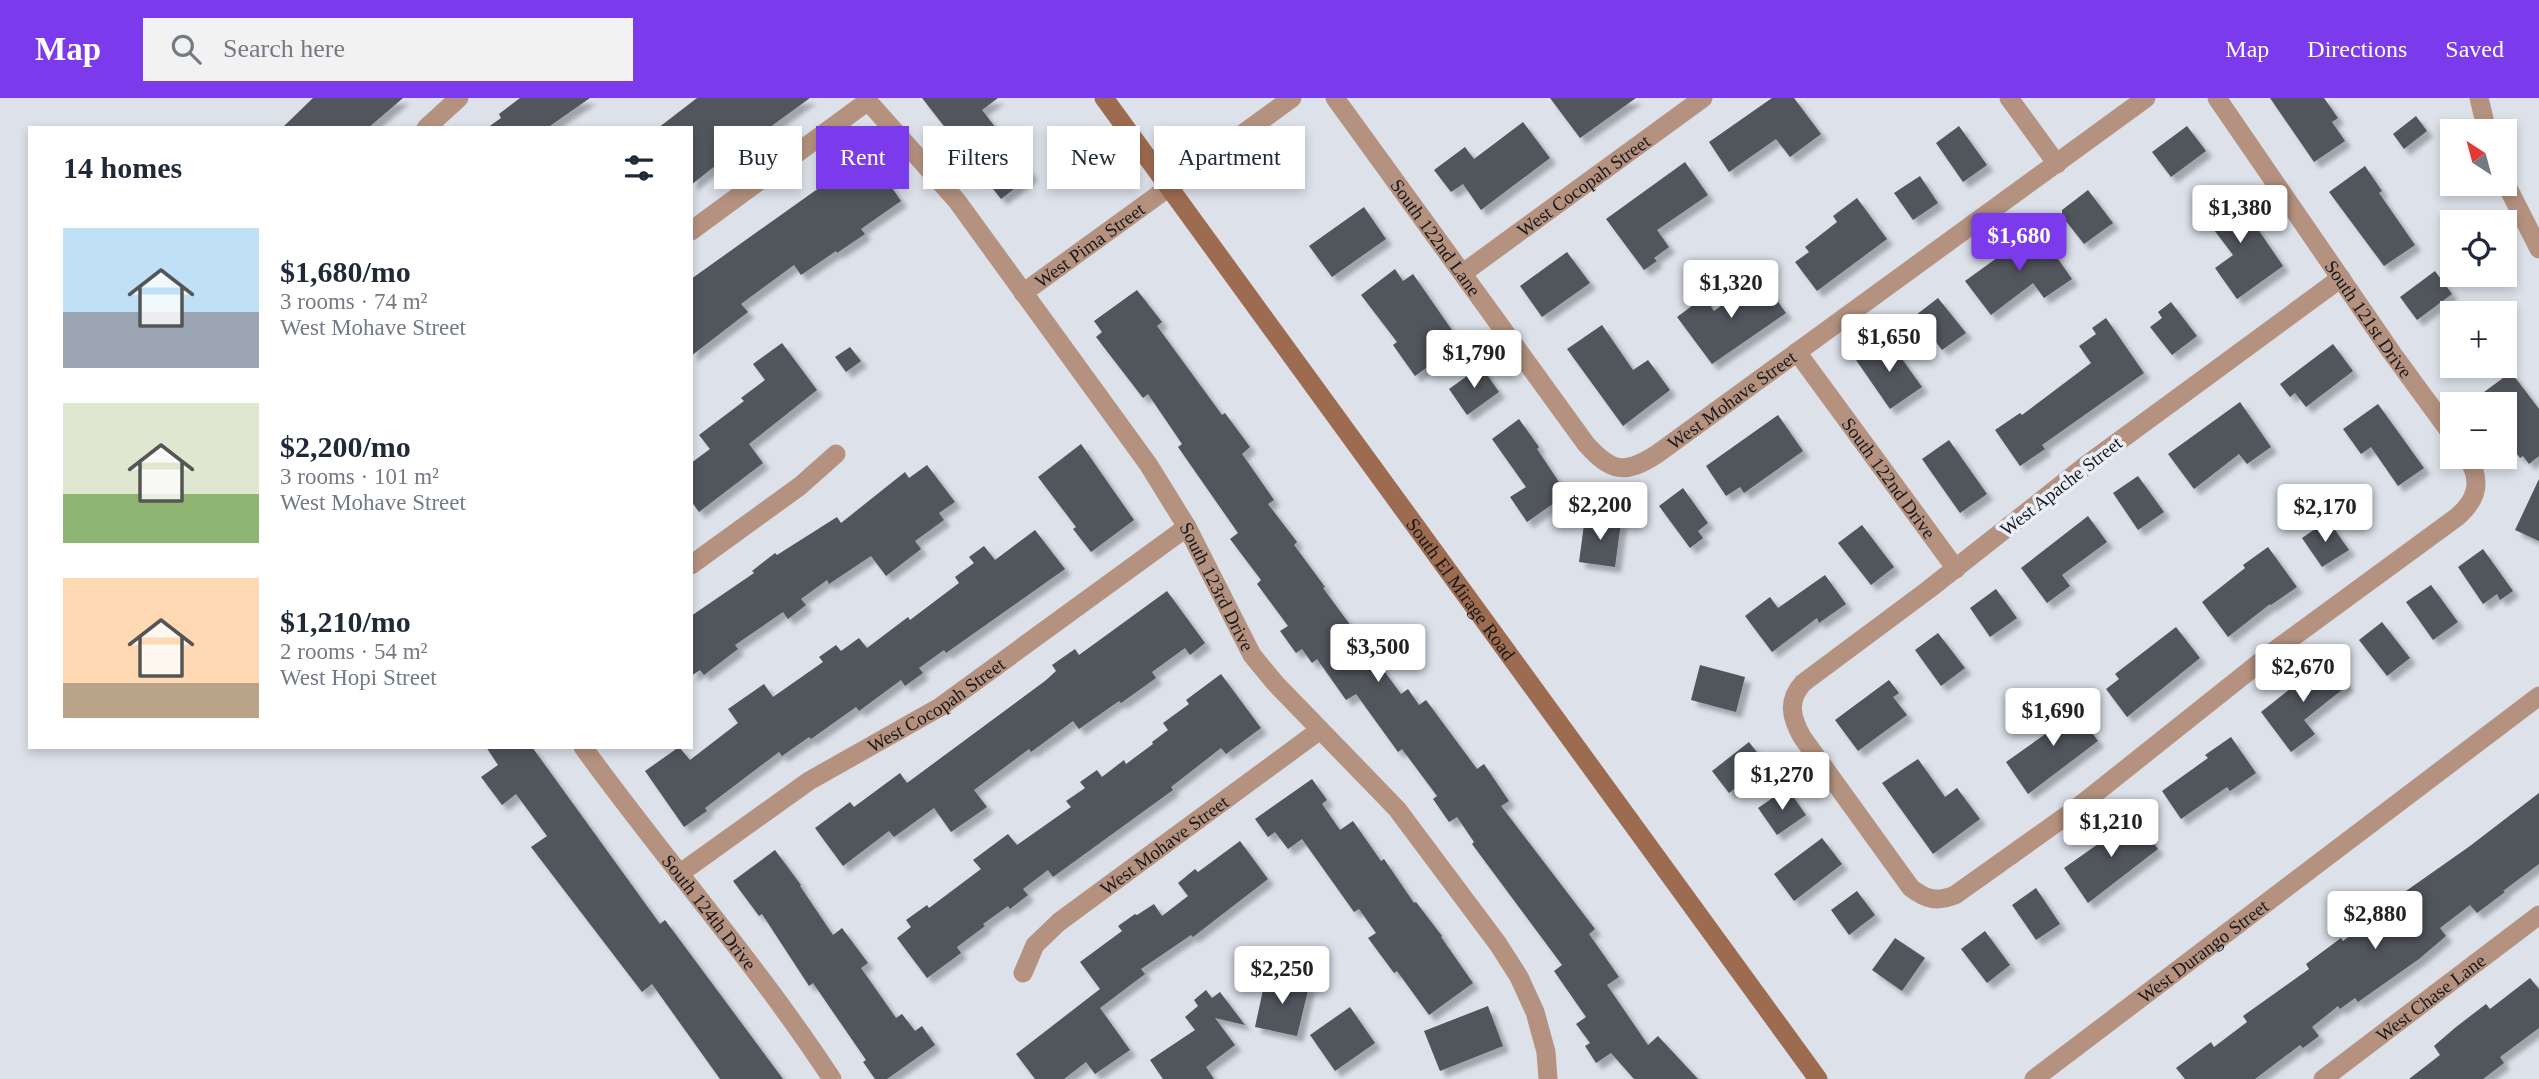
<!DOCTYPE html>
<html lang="en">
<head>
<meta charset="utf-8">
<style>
  body { margin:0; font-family:"Times New Roman",serif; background:#f2f2f3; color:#1f2937; height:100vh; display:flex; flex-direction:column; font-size:26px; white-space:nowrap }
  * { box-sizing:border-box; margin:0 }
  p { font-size:23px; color:#747a83 }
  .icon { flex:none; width:38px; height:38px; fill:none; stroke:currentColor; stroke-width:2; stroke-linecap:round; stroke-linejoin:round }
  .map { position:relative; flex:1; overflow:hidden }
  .panel { position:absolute; left:28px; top:28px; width:665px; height:623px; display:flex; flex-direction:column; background:#fff; border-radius:0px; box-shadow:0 4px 10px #0003 }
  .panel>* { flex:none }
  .guide { position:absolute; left:714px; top:28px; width:665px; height:63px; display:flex; gap:14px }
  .needle { width:46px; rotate:324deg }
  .fabs { position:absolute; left:2440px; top:21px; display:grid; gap:14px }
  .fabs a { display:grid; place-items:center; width:77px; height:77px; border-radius:0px; background:#fff; box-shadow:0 4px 10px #0003; font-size:35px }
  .price { position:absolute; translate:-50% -60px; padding:0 16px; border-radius:7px; background:#fff; color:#222; font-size:23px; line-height:46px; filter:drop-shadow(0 2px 4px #0008) }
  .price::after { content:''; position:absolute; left:50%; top:42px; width:21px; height:16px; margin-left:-10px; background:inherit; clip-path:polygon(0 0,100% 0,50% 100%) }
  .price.selected { background:#7c3aed; color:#fff }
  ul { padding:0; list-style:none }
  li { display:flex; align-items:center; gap:21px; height:175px; padding:0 35px }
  li span { display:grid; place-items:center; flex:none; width:196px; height:140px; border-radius:0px; color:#555 }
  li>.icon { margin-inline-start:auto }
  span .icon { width:84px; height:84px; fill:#fffc; stroke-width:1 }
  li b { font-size:30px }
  h2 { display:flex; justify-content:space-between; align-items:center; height:84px; padding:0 35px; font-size:30px }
  .pill { padding:0 24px; border-radius:0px; background:#fff; box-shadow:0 4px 10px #0003; font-size:24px; line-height:63px }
  .pill.selected { background:#7c3aed; color:#fff }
  header { display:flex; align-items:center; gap:42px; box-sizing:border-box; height:98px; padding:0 35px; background:#7c3aed; color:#fff }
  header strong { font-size:33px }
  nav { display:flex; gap:38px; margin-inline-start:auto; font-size:24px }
  .search { width:490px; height:63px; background:#f2f2f3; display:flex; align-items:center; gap:18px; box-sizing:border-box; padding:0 24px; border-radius:0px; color:#747a83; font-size:26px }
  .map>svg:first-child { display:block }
  .building { fill:#51545c; filter:url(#shadow) }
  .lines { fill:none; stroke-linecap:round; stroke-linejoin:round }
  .minor { stroke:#b5927f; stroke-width:19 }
  .tertiary { stroke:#b5927f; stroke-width:19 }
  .secondary { stroke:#9d6b50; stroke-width:19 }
  .labels { text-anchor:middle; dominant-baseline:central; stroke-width:7; stroke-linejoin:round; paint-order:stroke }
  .street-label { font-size:19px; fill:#17181b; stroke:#eaeef7 }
</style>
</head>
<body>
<header>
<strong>Map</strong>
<div class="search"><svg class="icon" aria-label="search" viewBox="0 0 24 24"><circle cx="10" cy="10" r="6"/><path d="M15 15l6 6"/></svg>Search here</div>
<nav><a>Map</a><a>Directions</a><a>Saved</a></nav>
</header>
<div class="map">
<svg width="2539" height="981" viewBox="0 0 2539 981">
  <defs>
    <filter id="shadow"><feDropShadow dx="6" dy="6" stdDeviation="2" flood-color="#0004"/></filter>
  </defs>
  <rect width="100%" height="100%" fill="#dce1ea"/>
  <g class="building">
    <path d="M313 0H403L368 30H282Z"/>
    <path d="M520 0H590L547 30H487L501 20 499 16Z"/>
    <path d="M697 0H810L755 40 750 32 720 53 725 60 691 87V30H658Z"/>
    <path d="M922 0H998L982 12 1032 77 1001 101Z"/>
    <path d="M1550 0H1636L1580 40Z"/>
    <path d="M1772 0H1794L1821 36 1790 59 1776 41 1729 74 1709 44Z"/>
    <path d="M2270 0H2324L2338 20 2332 24 2345 43 2314 64Z"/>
    <path d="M2416 18 2427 33 2404 51 2393 36Z"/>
    <path d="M1523 24 1550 60 1481 112 1463 86 1451 94 1434 72 1465 49 1474 61Z"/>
    <path d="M1959 28 1987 67 1963 84 1936 45Z"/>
    <path d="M2187 28 2206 53 2171 79 2152 54Z"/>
    <path d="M868 55 901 103 861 131 865 136 837 155 836 153 801 177 794 167 741 206 748 214 691 258V181Z"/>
    <path d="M1685 64 1708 97 1657 132 1669 149 1654 160 1657 163 1644 172 1606 121Z"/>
    <path d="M2365 68 2382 93 2379 95 2415 147 2384 168 2329 94Z"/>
    <path d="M1920 78 1938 105 1913 122 1894 95Z"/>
    <path d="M2229 89 2283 168 2237 201 2215 170 2233 157 2199 112Z"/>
    <path d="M2088 92 2113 125 2084 146 2062 118V112Z"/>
    <path d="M1857 100 1887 141 1817 193 1795 164 1809 154 1805 149 1837 124 1833 118Z"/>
    <path d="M1364 109 1386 141 1332 179 1309 148Z"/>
    <path d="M2037 131 2072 181 2044 200 2033 185 1991 217 1965 183Z"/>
    <path d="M1567 154 1590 185 1542 219 1520 188Z"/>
    <path d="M1395 171 1403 183 1413 176 1461 245 1415 278 1393 247 1397 244 1361 197Z"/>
    <path d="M2435 173 2452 196 2417 222 2400 199Z"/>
    <path d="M1760 179 1786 215 1712 266 1677 219 1704 199 1714 213Z"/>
    <path d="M1137 192 1162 224 1157 228 1222 317 1225 315 1250 349 1242 356 1274 402 1268 406 1297 444 1294 447 1325 489 1323 490 1401 596 1408 591 1419 607 1426 602 1477 671 1484 666 1509 703 1501 708 1595 831 1589 836 1619 879 1607 887 1648 947 1658 938 1698 981H1634L1611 955 1596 965 1585 948 1590 945 1576 926 1586 919 1554 873 1562 867 1472 746 1474 744 1457 719 1449 724 1433 701 1437 698 1402 651 1398 654 1356 596 1346 602 1317 561 1312 565 1302 551 1296 555 1280 533 1288 528 1257 486 1261 482 1230 441 1238 435 1178 349 1182 346 1148 296 1143 300 1096 239 1102 234 1094 223Z"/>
    <path d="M1938 200 1966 235 1942 252 1916 217Z"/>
    <path d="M2171 204 2197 238 2172 257 2150 229 2162 220 2158 214Z"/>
    <path d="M2106 220 2144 275 2042 347 2045 351 2020 368 1995 332 2020 315 2022 317 2091 265 2079 248 2096 236 2092 230Z"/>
    <path d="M1602 227 1633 272 1648 262 1670 292 1623 328 1567 251Z"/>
    <path d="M1887 240 1922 289 1890 311 1856 262Z"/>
    <path d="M782 245 817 292 749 346 763 365 699 414 691 403V365L710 351 699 337 744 303 741 300 765 282 753 266Z"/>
    <path d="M2333 246 2353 273 2306 309 2295 295 2290 299 2280 286Z"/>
    <path d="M850 249 861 263 846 274 835 259Z"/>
    <path d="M1481 268 1499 294 1467 317 1449 291Z"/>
    <path d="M2511 274 2539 311V358L2529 366 2523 358 2520 360 2504 339V306H2468Z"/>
    <path d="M2240 304 2271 349 2247 366 2239 356 2194 391 2168 356Z"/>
    <path d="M2378 306 2424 370 2398 388 2371 349 2361 356 2343 331Z"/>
    <path d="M1778 317 1803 353 1744 395 1740 389 1726 398 1706 368Z"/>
    <path d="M1519 321 1539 349 1537 351 1567 396 1527 424 1510 399 1526 389 1492 341Z"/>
    <path d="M1949 342 1987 396 1960 415 1922 361Z"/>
    <path d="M1081 346 1134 422 1091 454 1073 431 1076 429 1038 379Z"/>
    <path d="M927 367 955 404 939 415 944 422 915 443 921 451 886 478 871 458 829 486 827 482 801 501 806 507 788 521 783 514 735 547 738 551 704 577 700 572 691 578V518L754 475 752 473 775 455 777 457 837 419 841 425 905 374 909 380Z"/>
    <path d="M2138 378 2164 414 2138 432 2113 395Z"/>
    <path d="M2539 381V443L2515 432Z"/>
    <path d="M1683 390 1708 425 1698 433 1703 440 1690 450 1659 408Z"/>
    <path d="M2088 418 2107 444 2062 477 2070 488 2047 505 2021 470Z"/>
    <path d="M1585 419 1621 424 1615 469 1579 464Z"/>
    <path d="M2328 422 2349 452 2322 469 2302 440Z"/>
    <path d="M1862 427 1894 469 1871 487 1838 445Z"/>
    <path d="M1035 432 1065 471 946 555 944 552 919 570 923 575 905 588 901 582 859 613 856 609 811 641 809 639 782 658 779 654 705 710 707 713 684 729 645 673 679 649 690 662 738 625 728 611 764 586 773 599 823 564 819 559 836 547 841 553 859 540 867 550 908 519 910 522 959 485 955 479 974 465 969 459 984 448 995 462Z"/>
    <path d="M2268 449 2297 489 2271 507 2270 506 2228 539 2202 504 2245 470 2243 467Z"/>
    <path d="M2483 451 2513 493 2500 502 2497 496 2483 506 2458 469Z"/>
    <path d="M1825 477 1846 506 1819 525 1817 520 1772 554 1745 518 1770 499 1778 510Z"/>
    <path d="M2431 487 2458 524 2433 542 2406 504Z"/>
    <path d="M1996 491 2017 520 1990 539 1970 510Z"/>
    <path d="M1167 493 1205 545 1190 557 1185 550 1152 574 1156 580 1121 605 1119 603 1079 631 1073 623 1031 654 1029 651 974 692 987 709 951 734 934 710 894 739 889 733 843 768 815 730 850 704 854 709 900 675 907 685 1045 583 1056 573 1052 567 1075 551 1079 557Z"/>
    <path d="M2382 524 2410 560 2387 578 2359 542Z"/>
    <path d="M2176 529 2200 560 2127 619 2106 591 2119 581 2115 576Z"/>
    <path d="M1938 535 1965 570 1941 588 1915 552Z"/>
    <path d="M2328 561 2348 587 2304 622 2315 636 2291 654 2261 614Z"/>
    <path d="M1700 567 1745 579 1736 614 1691 602Z"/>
    <path d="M1221 576 1261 630 1226 656 1221 650 1171 689 1173 692 1053 779 1048 772 1023 791 1028 797 1010 811 1008 808 983 826 985 828 957 849 961 855 927 880 897 840 911 829 906 822 927 807 929 810 981 771 973 762 1008 736 1017 747 1071 709 1066 703 1085 690 1080 684 1097 672 1102 679 1124 662 1126 666 1153 646 1152 644 1168 632 1163 625 1189 606 1186 602Z"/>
    <path d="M1889 582 1899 595 1893 599 1907 617 1858 653 1835 622Z"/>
    <path d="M2068 603 2098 643 2028 696 2006 664 2051 632 2043 621Z"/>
    <path d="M2231 639 2256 675 2230 693 2227 689 2181 721 2162 693 2208 660 2205 657Z"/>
    <path d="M1749 644 1766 666 1729 695 1712 673Z"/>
    <path d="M486 649H532L660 826 665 822 783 981H720L652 886 642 894 531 749 547 738 516 696 502 707 481 679 498 667Z"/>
    <path d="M1918 661 1945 699 1957 690 1980 721 1933 756 1882 685Z"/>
    <path d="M1312 681 1327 702 1322 706 1340 732 1353 723 1381 763 1384 761 1414 805 1416 804 1442 838 1441 839 1473 885 1429 917 1397 873 1394 875 1368 840 1376 835 1359 811 1354 814 1302 741 1288 751 1275 734 1268 739 1255 721Z"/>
    <path d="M1787 690 1806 717 1777 737 1758 710Z"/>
    <path d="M2539 695V766L2503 793 2505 794 2477 815 2470 807 2440 830 2446 838 2419 861 2358 904 2355 900 2340 911 2338 908 2312 929 2319 938 2303 950 2300 947 2255 981H2185L2176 970 2211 944 2214 949 2247 924 2243 918 2309 871 2306 866 2341 840 2343 843 2371 821 2369 819 2470 748Z"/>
    <path d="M2132 717 2158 751 2088 805 2064 770 2108 739 2105 736Z"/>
    <path d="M1822 740 1842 766 1794 803 1774 776Z"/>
    <path d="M1240 743 1268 781 1193 839 1191 837 1141 871 1145 876 1100 910 1130 952 1095 976 1086 964 1064 981H1035L1016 956 1100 891 1080 864 1122 833 1118 828 1135 816 1137 817 1154 806 1162 818 1188 798 1178 785 1195 771 1198 774Z"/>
    <path d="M775 752 801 787 800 788 833 837 842 830 868 865 861 870 896 920 902 916 915 933 922 928 935 947 887 981H875L863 964 866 962 813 885 809 888 762 816 759 818 733 783Z"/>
    <path d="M2036 790 2060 826 2036 842 2012 807Z"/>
    <path d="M1857 793 1875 817 1849 837 1831 812Z"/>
    <path d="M1985 833 2010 867 1987 885 1961 851Z"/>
    <path d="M1895 840 1925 860 1902 893 1872 872Z"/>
    <path d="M1266 878 1309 888 1297 938 1255 929Z"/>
    <path d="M2530 880 2539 891V930L2500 959 2504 965 2483 981H2409L2440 957 2434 948 2456 929 2486 906 2490 911Z"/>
    <path d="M1206 892 1212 900 1220 894 1245 927 1215 920 1235 947 1206 969 1214 981H1163L1150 962 1195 932 1185 919 1198 908 1194 902Z"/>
    <path d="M1488 908 1503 948 1440 973 1424 933Z"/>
    <path d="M1350 909 1375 945 1335 973 1310 937Z"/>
  </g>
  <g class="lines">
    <g class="minor">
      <path id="s1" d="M865 0 957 103 1148 366 1187 429 1252 557 1275 585 1397 711 1498 846 1519 879 1535 914 1546 954 1548 981"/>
      <path id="s2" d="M1335 0 1586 346C1611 374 1625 377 1657 356L2146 0"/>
      <path d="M2009 0 2057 66"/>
      <path id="s3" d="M2217 0 2392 255 2452 337"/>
      <path d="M426 30 459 0"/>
      <path d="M691 133 868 3"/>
      <path id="s4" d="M1463 175 1703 0"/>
      <path d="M2341 180 2085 368 1928 492 1803 585C1787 603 1791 619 1802 639L1911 790C1927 802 1937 804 1955 797L2073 713 2274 553 2457 419C2478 401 2482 382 2467 359"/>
      <path id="s5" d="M1023 195 1292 0"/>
      <path id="s6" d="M1797 254 1956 471"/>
      <path d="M691 467 800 388 836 356"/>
      <path id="s7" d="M583 649C664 761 756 865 832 981"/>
      <path id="s8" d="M679 776 809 683 940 609 1187 429"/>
      <path id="s9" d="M1023 875 1035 847 1059 824 1320 632"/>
      <path id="s10" d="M2323 981 2539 817"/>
    </g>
    <g class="tertiary">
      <path d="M2479 0 2487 33"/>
      <path d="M2504 82 2539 151"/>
      <path id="s11" d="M2034 981 2539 598"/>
    </g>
    <path class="secondary" id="s12" d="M1104 0 1818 981"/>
  </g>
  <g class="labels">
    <g class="street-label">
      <text stroke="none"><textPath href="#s4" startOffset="149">West Cocopah Street</textPath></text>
      <text stroke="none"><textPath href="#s2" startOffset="172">South 122nd Lane</textPath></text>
      <text stroke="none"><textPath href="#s5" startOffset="82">West Pima Street</textPath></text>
      <text stroke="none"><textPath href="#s3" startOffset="268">South 121st Drive</textPath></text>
      <text stroke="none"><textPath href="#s2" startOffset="602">West Mohave Street</textPath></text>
      <text stroke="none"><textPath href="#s6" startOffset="156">South 122nd Drive</textPath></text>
      <text transform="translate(2061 388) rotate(-38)">West Apache Street</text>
      <text stroke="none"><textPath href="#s1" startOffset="604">South 123rd Drive</textPath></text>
      <text stroke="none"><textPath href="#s12" startOffset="607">South El Mirage Road</textPath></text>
      <text stroke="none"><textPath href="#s8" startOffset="308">West Cocopah Street</textPath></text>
      <text stroke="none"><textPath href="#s9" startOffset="194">West Mohave Street</textPath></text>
      <text stroke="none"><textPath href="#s7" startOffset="208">South 124th Drive</textPath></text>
      <text stroke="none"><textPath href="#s11" startOffset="212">West Durango Street</textPath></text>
      <text stroke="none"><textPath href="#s10" startOffset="135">West Chase Lane</textPath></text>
    </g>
  </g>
</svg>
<div class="fabs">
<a><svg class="needle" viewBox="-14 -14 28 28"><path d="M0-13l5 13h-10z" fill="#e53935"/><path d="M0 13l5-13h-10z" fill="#747a83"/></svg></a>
<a><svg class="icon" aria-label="locate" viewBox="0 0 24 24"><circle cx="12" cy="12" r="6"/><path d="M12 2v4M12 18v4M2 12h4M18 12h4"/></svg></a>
<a>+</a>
<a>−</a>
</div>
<b class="price" style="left:2240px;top:147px">$1,380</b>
<b class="price selected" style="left:2019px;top:175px">$1,680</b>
<b class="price" style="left:1731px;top:222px">$1,320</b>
<b class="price" style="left:1889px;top:276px">$1,650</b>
<b class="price" style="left:1474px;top:292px">$1,790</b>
<b class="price" style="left:1600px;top:444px">$2,200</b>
<b class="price" style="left:2325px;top:446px">$2,170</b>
<b class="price" style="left:1378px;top:586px">$3,500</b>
<b class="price" style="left:2303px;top:606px">$2,670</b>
<b class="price" style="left:2053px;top:650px">$1,690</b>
<b class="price" style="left:1782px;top:714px">$1,270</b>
<b class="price" style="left:2111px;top:761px">$1,210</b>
<b class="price" style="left:2375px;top:853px">$2,880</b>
<b class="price" style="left:1282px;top:908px">$2,250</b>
<div class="guide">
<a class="pill">Buy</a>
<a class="pill selected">Rent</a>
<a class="pill">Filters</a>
<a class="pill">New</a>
<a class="pill">Apartment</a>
</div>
<section class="panel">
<h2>14 homes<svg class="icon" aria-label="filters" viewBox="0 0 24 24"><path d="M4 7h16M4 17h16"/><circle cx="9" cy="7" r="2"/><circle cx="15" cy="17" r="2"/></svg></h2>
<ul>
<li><span style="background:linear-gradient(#bfe0f5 60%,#9aa5b1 0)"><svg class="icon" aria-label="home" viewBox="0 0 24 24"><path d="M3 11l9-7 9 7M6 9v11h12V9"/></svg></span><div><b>$1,680/mo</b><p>3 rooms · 74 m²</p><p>West Mohave Street</p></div></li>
<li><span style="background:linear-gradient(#dfe7d0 65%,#8fb573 0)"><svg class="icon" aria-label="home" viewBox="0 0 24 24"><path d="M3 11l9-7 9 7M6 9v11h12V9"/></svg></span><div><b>$2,200/mo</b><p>3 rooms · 101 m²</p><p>West Mohave Street</p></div></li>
<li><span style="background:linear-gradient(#ffd9b3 75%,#b9a48a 0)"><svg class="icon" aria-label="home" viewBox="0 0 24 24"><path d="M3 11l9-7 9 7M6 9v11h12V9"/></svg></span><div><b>$1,210/mo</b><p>2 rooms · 54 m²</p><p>West Hopi Street</p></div></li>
</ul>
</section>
</div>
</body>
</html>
